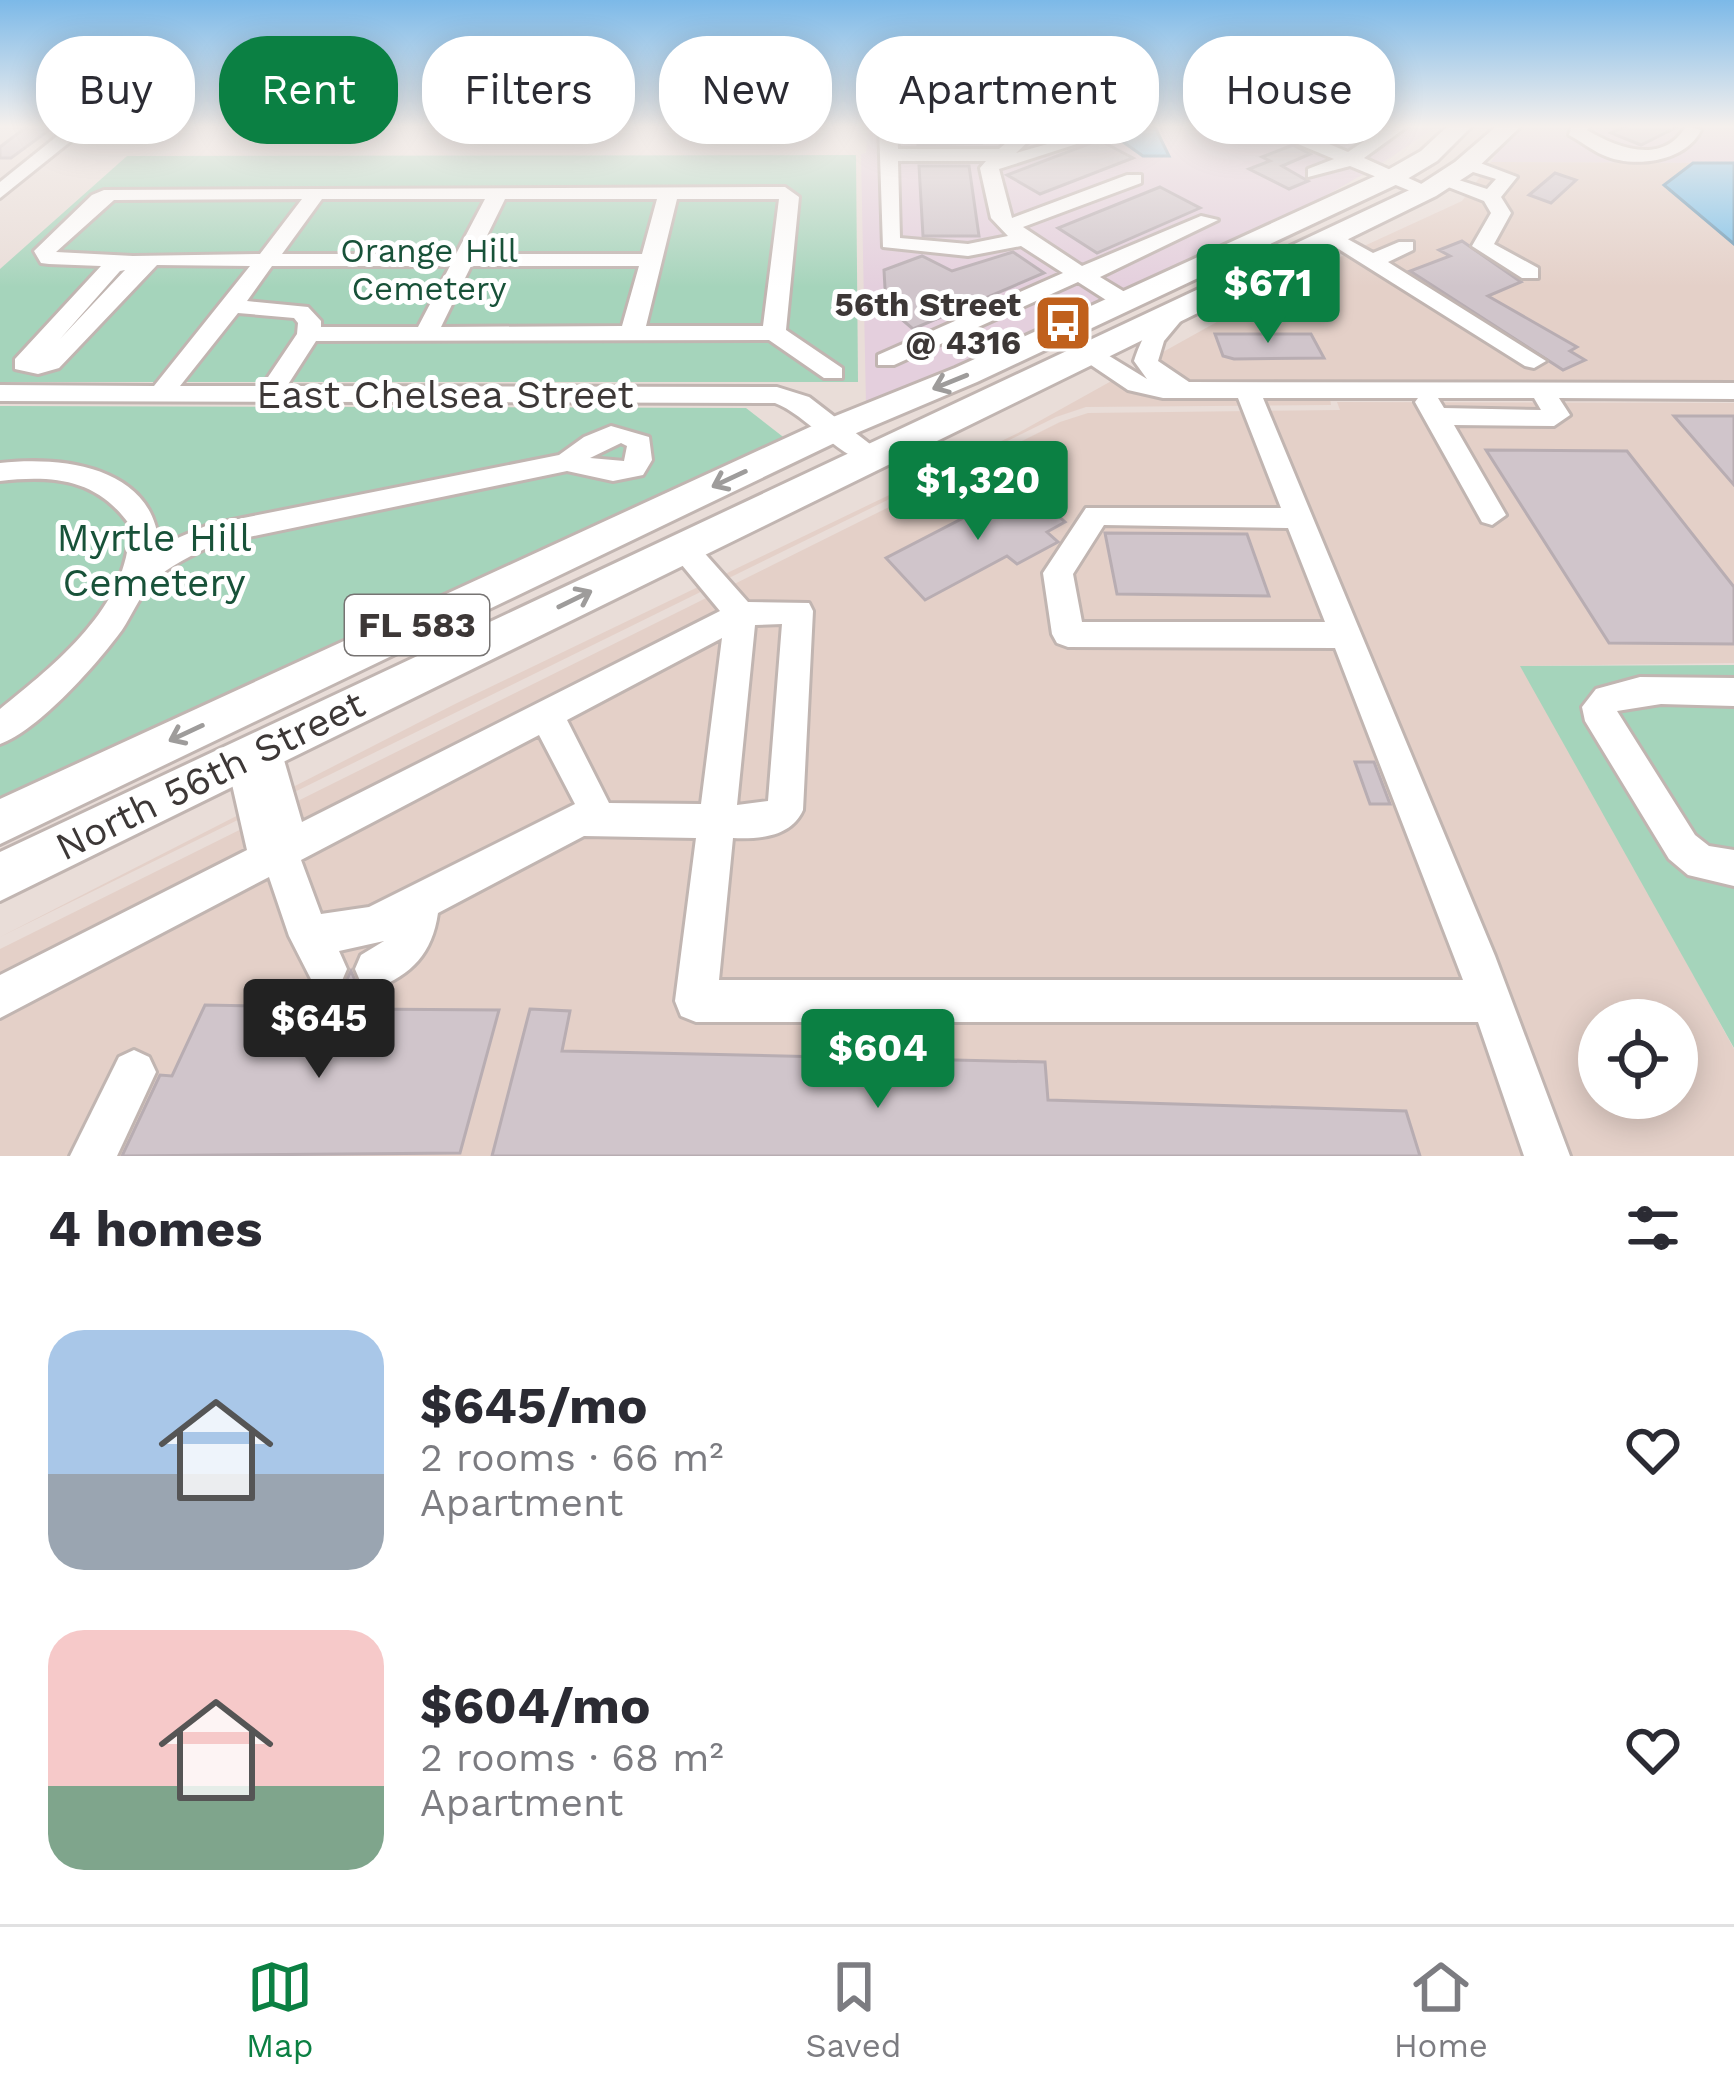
<!DOCTYPE html>
<html lang="en">
<head>
<meta charset="utf-8">
<style>
  body { margin:0; font-family:"Work Sans",sans-serif; background:#f2f2f3; color:#2b2b33; height:100vh; display:flex; flex-direction:column; font-size:45px; white-space:nowrap }
  * { box-sizing:border-box; margin:0 }
  p { font-size:39px; color:#7c7c81 }
  .icon { flex:none; width:66px; height:66px; fill:none; stroke:currentColor; stroke-width:2; stroke-linecap:round; stroke-linejoin:round }
  .map { position:relative; height:1156px; overflow:hidden }
  .details { display:flex; flex-direction:column; background:#fff; flex:1 }
  .details>* { flex:none }
  .hud { position:absolute; left:36px; top:36px; width:1662px; height:108px; display:flex; gap:24px }
  .controls { position:absolute; left:1578px; top:999px; display:grid; gap:24px }
  .controls a { display:grid; place-items:center; width:120px; height:120px; border-radius:50%; background:#fff; box-shadow:0 6px 30px #0003; font-size:60px }
  .price { position:absolute; translate:-50% -102px; padding:0 27px; border-radius:12px; background:#0b8043; color:#fff; font-size:39px; line-height:78px; filter:drop-shadow(0 3px 6px #0008) }
  .price::after { content:''; position:absolute; left:50%; top:72px; width:36px; height:27px; margin-left:-18px; background:inherit; clip-path:polygon(0 0,100% 0,50% 100%) }
  .price.selected { background:#222; color:#fff }
  ul { padding:0; list-style:none }
  li { display:flex; align-items:center; gap:36px; height:300px; padding:0 48px }
  li span { display:grid; place-items:center; flex:none; width:336px; height:240px; border-radius:36px; color:#555 }
  li>.icon { margin-inline-start:auto }
  span .icon { width:144px; height:144px; fill:#fffc; stroke-width:1 }
  li b { font-size:51px }
  h2 { display:flex; justify-content:space-between; align-items:center; height:144px; padding:0 48px; font-size:51px }
  .tag { padding:0 42px; border-radius:48px; background:#fff; box-shadow:0 6px 30px #0003; font-size:42px; line-height:108px }
  .tag.selected { background:#0b8043; color:#fff }
  .dock { display:flex; justify-content:space-around; align-items:center; height:168px; border-top:3px solid #e1e1e2; background:#fff; font-size:33px; color:#7c7c81 }
  .dock a { display:grid; justify-items:center; gap:6px }
  .dock .selected { color:#0b8043 }
  .map>svg:first-child { display:block }
  .commercial { fill:#e4cfdd }
  .built { fill:#e4d0c8; fill-rule:evenodd }
  .green { fill:#a5d4bb }
  .water { fill:#7ac0e9; stroke:#6897b4; stroke-width:3 }
  .building { fill:#d0c5cb; stroke:#b8adb2; stroke-width:3 }
  .lines { fill:none; stroke-linecap:round; stroke-linejoin:round }
  .minor-casing { stroke:#c1b5b1; stroke-width:6 }
  .major-casing { stroke:#c1b5b1; stroke-width:6 }
  .minor { fill:#fff; fill-rule:evenodd }
  .major { fill:#fff; fill-rule:evenodd }
  .oneway { stroke:#9e9c9b }
  .labels { text-anchor:middle; dominant-baseline:central; stroke-width:10; stroke-linejoin:round; paint-order:stroke }
  .far-park-label { font-size:33px; fill:#185239; stroke:#fff }
  .far-poi-label { font-size:33px; font-weight:bold; fill:#3d3837; stroke:#fff; text-anchor:end }
  .shield { fill:#fff; stroke:#777473; stroke-width:3 }
  .shield-label { font-size:36px; font-weight:bold; fill:#3d3837 }
  .street-label { font-size:39px; fill:#3d3837; stroke:#fff }
  .park-label { font-size:39px; fill:#185239; stroke:#fff }
</style>
</head>
<body>
<div class="map">
<svg width="1734" height="1156" viewBox="0 0 1734 1156">
  <rect width="100%" height="100%" fill="#e9ddd8"/>
  <g class="commercial">
    <path d="M868 125H1031L994 153 988 202 1109 297 866 405 861 154 866 153Z"/>
    <path d="M1044 125H1099L1143 156 1163 139 1154 125H1284L1297 140 1369 171 1290 216 1120 292 1025 234 1007 217 995 169Z"/>
    <path d="M1297 125H1439L1376 167 1309 139Z"/>
    <path d="M1524 125H1734V163L1491 162 1508 136Z"/>
  </g>
  <g class="built">
    <path d="M1491 162 1693 163 1664 186 1734 244V385H1207L1171 377 1154 357 1301 275 1462 201Z"/>
    <path d="M1115 379 1216 399 1330 398 1331 405 1086 407 1056 417 0 937 455 704 1018 433Z"/>
    <path d="M1337 402 1734 403V663L1525 666 1734 1049V1156H0V949L1060 422 1088 413 1340 410ZM1599 1020H1677V1098H1599Z"/>
  </g>
  <g class="green">
    <path d="M856 155 858 382H0V269L127 156Z"/>
    <path d="M0 406 746 408 791 443 0 800Z"/>
    <path d="M1734 665V1048L1520 666Z"/>
  </g>
  <g class="water">
    <path d="M1099 125H1154L1169 156H1143Z"/>
    <path d="M1693 163H1734V244L1664 185Z"/>
  </g>
  <g class="building">
    <path d="M29 125H56L11 158H0V147Z"/>
    <path d="M914 125H978L981 143 918 145Z"/>
    <path d="M1629 125H1681L1641 145 1611 133Z"/>
    <path d="M1099 140 1133 158 1040 194 1007 175Z"/>
    <path d="M1293 145 1310 154 1282 166 1308 181 1289 189 1249 169 1270 161 1262 157Z"/>
    <path d="M919 166H969L979 236H923Z"/>
    <path d="M1555 173 1576 180 1551 203 1529 195Z"/>
    <path d="M1160 187 1200 208 1097 253 1058 228Z"/>
    <path d="M1462 241 1521 282 1488 296 1577 347 1570 351 1585 360 1563 370 1410 271 1450 256 1439 250Z"/>
    <path d="M1013 252 1044 273 913 329 886 306 884 270 922 256 952 271Z"/>
    <path d="M1215 334H1311L1324 358 1234 359 1223 356Z"/>
    <path d="M1674 416H1734V485Z"/>
    <path d="M1486 450 1627 451 1734 587V644L1609 643Z"/>
    <path d="M1025 486 1065 522 1047 532 1058 542 1017 564 1007 556 925 600 886 558Z"/>
    <path d="M1105 533 1247 534 1269 596 1117 594Z"/>
    <path d="M1355 762H1374L1390 804H1370Z"/>
    <path d="M351 971 357 985 367 991 360 1009 499 1010 460 1153 122 1156 160 1075 172 1076 205 1005 309 1007 317 990 329 993 343 987Z"/>
    <path d="M530 1009 570 1011 562 1051 1045 1062 1048 1100 1406 1111 1420 1156H492Z"/>
  </g>
  <g class="lines">
    <g class="minor-casing">
      <g id="minor">
        <path d="M71 125H91L0 198V182Z"/>
        <path d="M879 125H897L898 149H999L1027 125H1046L1016 153 1086 133V141L999 169 1012 218 1127 175H1141V183L1023 227 1082 266 1201 216 1218 220 1100 277 1133 297V307H1117L1078 282 894 365H878V355L1063 273 1021 246 968 256 883 247ZM898 161H986L980 168 991 218 1008 236 968 244 900 238Z"/>
        <path d="M1281 125H1300L1310 136 1348 152 1388 125H1409L1364 158 1437 191 1420 195 1350 166 1308 177V169L1334 159 1298 144Z"/>
        <path d="M1572 125H1591L1587 130C1617 148 1663 166 1686 126L1701 130C1686 162 1633 169 1603 155 1591 150 1581 141 1569 135Z"/>
        <path d="M1467 158 1517 177 1501 197 1511 213 1494 244 1538 268V278H1522L1472 246 1491 213 1484 201 1433 181 1443 175 1487 189 1496 179 1460 168 1458 164Z"/>
        <path d="M785 187 799 197 786 330 842 368V378H824L769 340 316 341 287 386 777 387 809 397 879 451 883 457 879 463C851 470 806 414 775 403L0 401V385L154 386 250 266 157 265 59 368 38 374 15 369V359L101 266 49 264 41 263 34 251 92 195 104 190ZM302 199 260 254 133 256 56 252 114 200ZM322 199H485L456 254H282ZM505 199H657L642 254H478ZM677 199H779L763 326H646ZM272 266H450L418 327H321V321L308 307 247 301ZM471 266H639L622 326 441 327ZM125 270 60 339 120 271ZM238 313 294 318 298 323 297 334 262 386H180Z"/>
        <path d="M1333 231 1373 253 1399 242H1413V250L1388 262 1546 361 1534 368 1525 366 1326 241 1323 237Z"/>
        <path d="M1173 310 1184 317 1164 341 1158 361 1189 382 1734 383V399L1559 398 1570 415 1554 426 1454 425 1506 515 1492 525 1482 522 1415 402 1418 398H1263L1495 956 1570 1156H1524L1478 1022H696L681 1016 675 1001 696 838 584 836 438 913C432 954 412 974 375 989L361 983 355 969 361 955 384 941 339 951 347 969 341 983 327 989 313 983 289 936 269 877 0 1018V975L247 850 226 758 231 747 249 745 253 736 265 732 277 736 302 822 720 611 667 547 682 536 692 539 748 602 809 603 813 611 803 810C791 837 760 839 733 838L719 980H1463L1335 648 1068 647 1057 643 1052 634 1043 573 1086 508H1281L1238 398H1163L1128 390 1045 334 1049 329H1065L1147 379 1134 361C1141 340 1151 317 1173 310ZM1438 398H1534L1541 410 1444 408ZM1104 525 1288 528 1325 622H1082L1073 574ZM782 624 768 801 737 805 755 625ZM722 638 701 804 609 803 567 720ZM539 735 575 804 369 907 321 914 301 860Z"/>
        <path d="M611 426 649 437 652 460 643 475 613 481 567 471 215 544C193 555 169 565 152 583 140 595 132 615 122 630 97 664 39 730 0 744V709C57 663 133 603 129 524 97 479 53 475 0 481V463C64 456 154 467 159 546L208 525 559 455 584 437ZM621 443 627 446 624 461 590 458Z"/>
        <path d="M1640 677 1734 678V706L1661 704 1617 711 1695 835 1709 846 1734 850V886L1688 875 1669 859 1585 721 1582 707 1596 689Z"/>
        <path d="M134 1050 149 1057 156 1072 117 1156H70L119 1057Z"/>
      </g>
    </g>
    <g class="major-casing">
      <g id="major">
        <path d="M1449 125H1473L1437 161 1402 182 977 382 847 437 0 844V799L823 421 955 368 1384 172 1421 151Z"/>
        <path d="M1498 125H1522L1473 172 1436 196 0 901V852L1418 186 1455 162Z"/>
      </g>
    </g>
    <use href="#minor" class="minor"/>
    <use href="#major" class="major"/>
  </g>
  <defs><path id="oneway-shaft" d="M-6 0H5M1.5-3L5.5 0L1.5 3" fill="none" stroke-width="1.6" stroke-linecap="round" stroke-linejoin="round" transform="scale(3)"/></defs>
  <g class="oneway">
    <use href="#oneway-shaft" transform="translate(950 382) rotate(158)"/>
    <use href="#oneway-shaft" transform="translate(729 479) rotate(155)"/>
    <use href="#oneway-shaft" transform="translate(575 599) rotate(-26)"/>
    <use href="#oneway-shaft" transform="translate(186 733) rotate(155)"/>
  </g>
  <linearGradient id="sky" x2="0" y2="1"><stop stop-color="#7cb9e8"/><stop offset="0.44" stop-color="#f5f0ed"/><stop offset="1" stop-color="#f5f0ed" stop-opacity="0"/></linearGradient>
  <rect width="1734" height="287" fill="url(#sky)"/>
  <defs>
    <g id="bus-square" transform="scale(3)"><rect x="-9" y="-9" width="18" height="18" rx="4" fill="#c0601c" stroke="#fff"/><path d="M-5-6H5V4H4V6H2V4H-2V6H-4V4H-5ZM-3.5-4V0h7V-4ZM-3.5 1.2v1.5H-2V1.2ZM2 1.2v1.5H3.5V1.2Z" fill="#fff"/></g>
  </defs>
  <g fill-rule="evenodd">
    <use href="#bus-square" x="1063" y="323"/>
  </g>
  <g class="labels">
    <g class="far-park-label">
      <text x="429" y="250">Orange Hill<tspan x="429" dy="38">Cemetery</tspan></text>
    </g>
    <g class="far-poi-label">
      <text x="1021" y="304">56th Street<tspan x="1021" dy="38">@ 4316</tspan></text>
    </g>
    <rect class="shield" x="345" y="595" width="144" height="60" rx="9"/>
    <g class="shield-label">
      <text x="417" y="625">FL 583</text>
    </g>
    <g class="street-label">
      <text x="445" y="394">East Chelsea Street</text>
      <text transform="translate(210 775) rotate(-26)">North 56th Street</text>
    </g>
    <g class="park-label">
      <text x="154" y="537">Myrtle Hill<tspan x="154" dy="45">Cemetery</tspan></text>
    </g>
  </g>
</svg>
<div class="controls">
<a><svg class="icon" aria-label="locate" viewBox="0 0 24 24"><circle cx="12" cy="12" r="6"/><path d="M12 2v4M12 18v4M2 12h4M18 12h4"/></svg></a>
</div>
<b class="price" style="left:1268px;top:346px">$671</b>
<b class="price" style="left:978px;top:543px">$1,320</b>
<b class="price selected" style="left:319px;top:1081px">$645</b>
<b class="price" style="left:878px;top:1111px">$604</b>
<div class="hud">
<a class="tag">Buy</a>
<a class="tag selected">Rent</a>
<a class="tag">Filters</a>
<a class="tag">New</a>
<a class="tag">Apartment</a>
<a class="tag">House</a>
</div>
</div>
<section class="details">
<h2>4 homes<svg class="icon" aria-label="filters" viewBox="0 0 24 24"><path d="M4 7h16M4 17h16"/><circle cx="9" cy="7" r="2"/><circle cx="15" cy="17" r="2"/></svg></h2>
<ul>
<li><span style="background:linear-gradient(#a9c7e8 60%,#9aa5b1 0)"><svg class="icon" aria-label="home" viewBox="0 0 24 24"><path d="M3 11l9-7 9 7M6 9v11h12V9"/></svg></span><div><b>$645/mo</b><p>2 rooms · 66 m²</p><p>Apartment</p></div><svg class="icon" aria-label="heart" viewBox="0 0 24 24"><path d="M12 20l-8-8c-3-5 5-10 8-4 3-6 11-1 8 4z"/></svg></li>
<li><span style="background:linear-gradient(#f6c9c9 65%,#7fa58c 0)"><svg class="icon" aria-label="home" viewBox="0 0 24 24"><path d="M3 11l9-7 9 7M6 9v11h12V9"/></svg></span><div><b>$604/mo</b><p>2 rooms · 68 m²</p><p>Apartment</p></div><svg class="icon" aria-label="heart" viewBox="0 0 24 24"><path d="M12 20l-8-8c-3-5 5-10 8-4 3-6 11-1 8 4z"/></svg></li>
</ul>
</section>
<nav class="dock">
<a class="selected"><svg class="icon" aria-label="map" viewBox="0 0 24 24"><path d="M3 6l6-2 6 2 6-2v14l-6 2-6-2-6 2zM9 4v14M15 6v14"/></svg>Map</a>
<a><svg class="icon" aria-label="saved" viewBox="0 0 24 24"><path d="M7 4h10v16l-5-4-5 4z"/></svg>Saved</a>
<a><svg class="icon" aria-label="home" viewBox="0 0 24 24"><path d="M3 11l9-7 9 7M6 9v11h12V9"/></svg>Home</a>
</nav>
</body>
</html>
